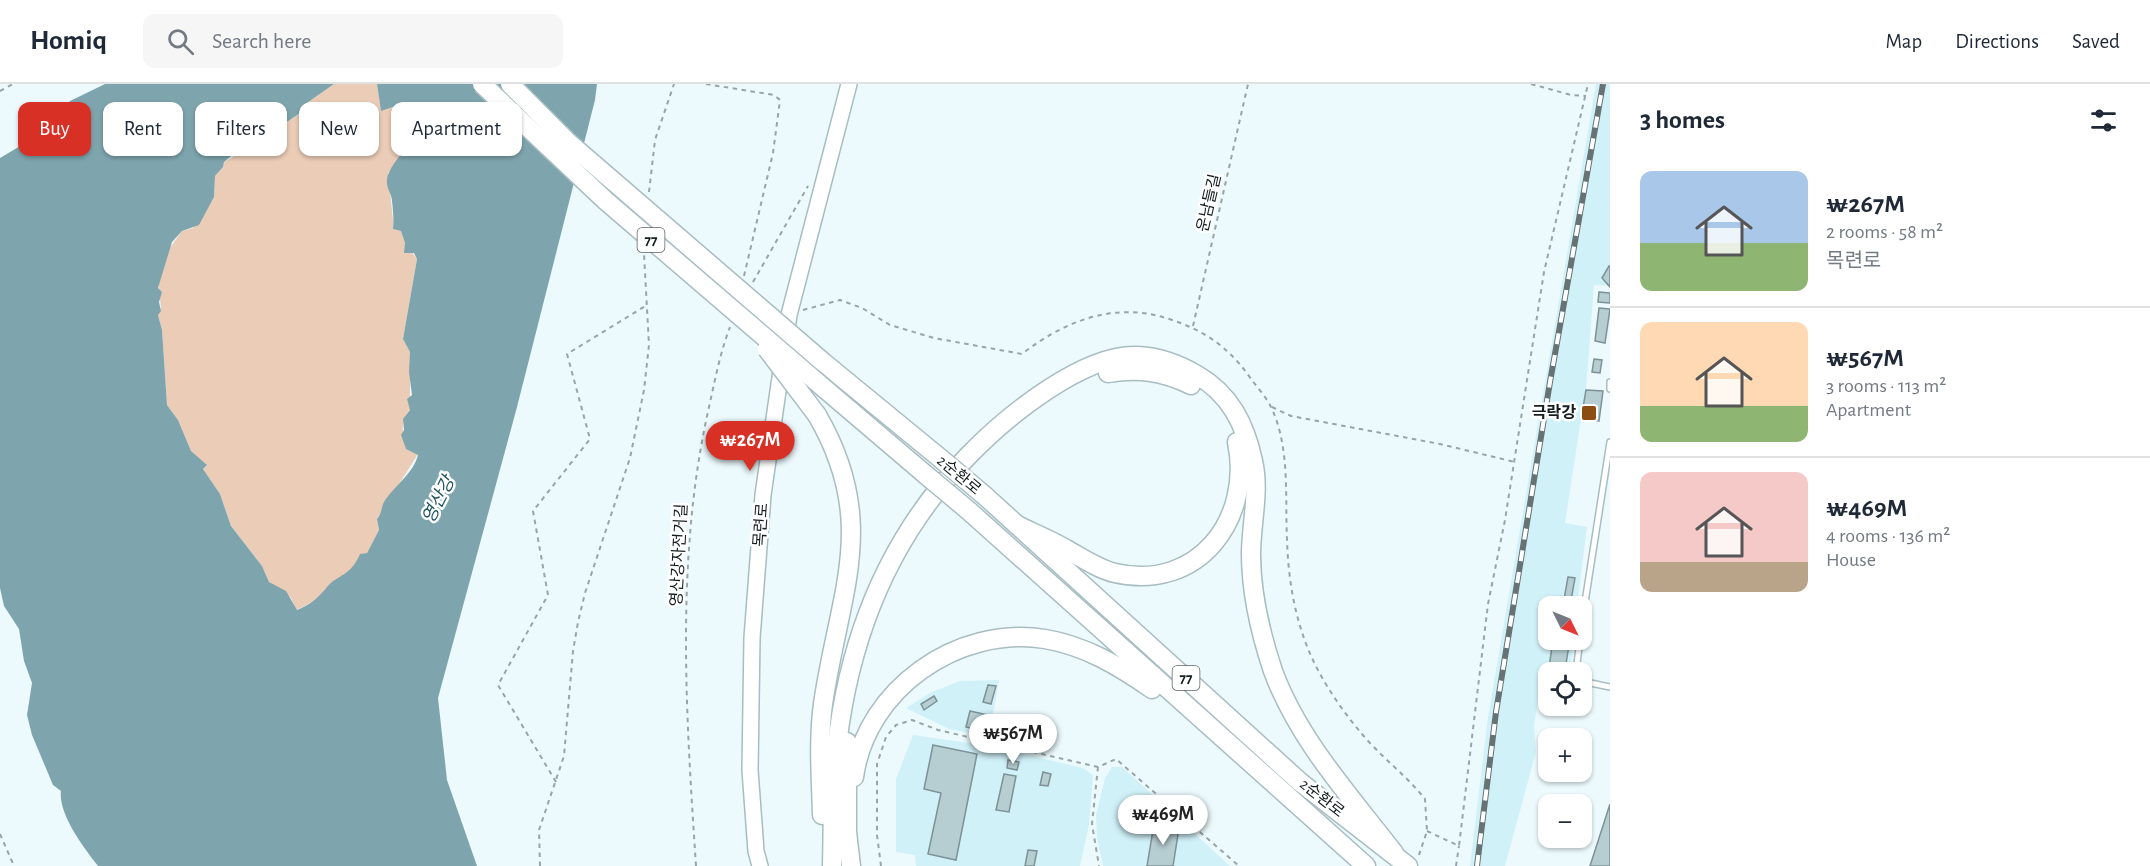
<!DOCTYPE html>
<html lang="en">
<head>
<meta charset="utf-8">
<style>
  body { margin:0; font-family:"Alegreya Sans","Noto Sans KR",sans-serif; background:#f6f6f7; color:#1f2937; height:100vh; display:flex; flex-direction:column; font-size:22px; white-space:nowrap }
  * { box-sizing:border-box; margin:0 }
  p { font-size:20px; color:#747a83 }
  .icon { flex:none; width:33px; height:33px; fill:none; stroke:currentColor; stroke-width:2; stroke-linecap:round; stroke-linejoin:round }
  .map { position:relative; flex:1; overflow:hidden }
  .panel { display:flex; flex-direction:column; background:#fff; width:540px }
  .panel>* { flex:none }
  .hud { position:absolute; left:18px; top:18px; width:570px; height:54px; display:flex; gap:12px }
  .needle { width:39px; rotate:133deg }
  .fabs { position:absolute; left:1538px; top:512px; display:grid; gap:12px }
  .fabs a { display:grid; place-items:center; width:54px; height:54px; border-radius:12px; background:#fff; box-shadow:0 2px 4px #0004; font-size:30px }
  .price { position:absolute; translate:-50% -51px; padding:0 14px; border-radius:21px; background:#fff; color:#222; font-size:20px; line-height:39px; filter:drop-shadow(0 2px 3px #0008) }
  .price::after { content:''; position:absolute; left:50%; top:36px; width:18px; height:14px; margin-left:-9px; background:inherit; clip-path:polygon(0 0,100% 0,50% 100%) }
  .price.current { background:#d93025; color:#fff }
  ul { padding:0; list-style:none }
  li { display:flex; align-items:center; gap:18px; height:150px; padding:0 30px }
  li+li { border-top:2px solid #e0e1e3 }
  li span { display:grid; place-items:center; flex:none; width:168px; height:120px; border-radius:12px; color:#555 }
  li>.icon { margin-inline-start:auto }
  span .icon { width:72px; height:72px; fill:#fffc; stroke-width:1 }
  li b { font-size:26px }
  h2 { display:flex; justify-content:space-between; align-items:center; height:72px; padding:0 30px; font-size:26px }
  .pill { padding:0 21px; border-radius:12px; background:#fff; box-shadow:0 2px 4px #0004; font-size:21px; line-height:54px }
  .pill.current { background:#d93025; color:#fff }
  header { display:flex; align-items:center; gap:36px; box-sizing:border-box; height:84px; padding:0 30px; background:#fff; border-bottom:2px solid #e0e1e3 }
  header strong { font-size:28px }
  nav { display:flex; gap:33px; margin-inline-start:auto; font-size:21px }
  .search { width:420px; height:54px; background:#f6f6f7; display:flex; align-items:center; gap:15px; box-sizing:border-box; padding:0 21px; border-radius:12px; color:#747a83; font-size:22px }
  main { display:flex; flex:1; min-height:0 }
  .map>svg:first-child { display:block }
  .built { fill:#d0f1f8 }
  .green { fill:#eaccb7 }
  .water { fill:#7ea5ae }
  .building { fill:#b6cdd2; stroke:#7c9296; stroke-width:1.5 }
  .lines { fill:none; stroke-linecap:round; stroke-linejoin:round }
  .lane-casing { stroke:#a7bdc2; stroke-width:8 }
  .secondary-casing { stroke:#a7bdc2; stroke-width:18 }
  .highway-casing { stroke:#a7bdc2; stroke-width:21 }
  .path { stroke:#98a4a6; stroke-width:2; stroke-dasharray:4.5 4.5; stroke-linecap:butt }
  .lane { stroke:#fff; stroke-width:5 }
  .secondary { stroke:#fff; stroke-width:15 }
  .highway { stroke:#fff; stroke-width:18 }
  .rail-casing { stroke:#677274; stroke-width:6 }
  .rail { stroke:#fff; stroke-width:4; stroke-dasharray:11; stroke-linecap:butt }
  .highway-bridge-casing { stroke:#a7bdc2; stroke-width:21; stroke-linecap:butt }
  .highway-bridge { stroke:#fff; stroke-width:18 }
  .poi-dot { fill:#8c4d13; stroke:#fff; stroke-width:2 }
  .labels { text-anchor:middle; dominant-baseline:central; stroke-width:5; stroke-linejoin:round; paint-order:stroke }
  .shield { fill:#fff; stroke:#5b6262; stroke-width:1.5 }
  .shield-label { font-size:15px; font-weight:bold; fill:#151e1f }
  .street-label { font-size:16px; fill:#151e1f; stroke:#fff }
  .poi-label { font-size:16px; font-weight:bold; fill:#151e1f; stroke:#fff; text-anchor:end }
  .water-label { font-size:18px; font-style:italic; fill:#1c545f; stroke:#fff }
</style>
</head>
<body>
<header>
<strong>Homiq</strong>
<div class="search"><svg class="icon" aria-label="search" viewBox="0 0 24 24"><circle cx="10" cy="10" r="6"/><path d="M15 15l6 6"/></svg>Search here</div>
<nav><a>Map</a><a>Directions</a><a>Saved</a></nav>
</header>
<main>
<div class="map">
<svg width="1610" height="782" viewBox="0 0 1610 782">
  <rect width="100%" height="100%" fill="#ecfafd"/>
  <g class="built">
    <path d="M1596 0H1610V202L1594 201 1586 306 1603 307 1599 337 1581 335 1565 439 1587 443 1577 522H1548V555H1574L1570 588H1548V604L1540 603 1534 642 1536 668 1505 782H1470L1488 633Z"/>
    <path d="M999 596 989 653 949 645 906 624 932 608 960 597Z"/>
    <path d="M913 651 990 662 1083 684 1093 691 1089 741 1080 782H916L915 771 896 768V695Z"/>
    <path d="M1112 683H1122L1230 782H1103L1097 754 1096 731 1105 694Z"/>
  </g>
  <path class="green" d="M334 0H377L381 26 393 23 407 52 403 69 388 89 394 145 401 147 405 159 417 175 403 255 410 268V326C400 336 402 353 406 365L418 370 377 435 379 446 367 469 360 471C350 493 338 490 327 504 318 514 309 521 296 526L291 514 269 498 262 482 231 442 220 410 203 385 206 382 191 367 178 336 167 321 162 246 158 231 161 224 158 197 169 165 182 147 193 144 202 134 214 113 215 92 223 83 224 78 248 64 265 44 284 40 300 29 304 21Z"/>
  <path class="water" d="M105 0H334L304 21 300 29 284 40 265 44 257 60 236 68 224 78 223 83 215 92 214 113 199 141 182 147 172 158 158 204 162 208 159 218 161 227 158 231 162 246 167 321 178 336 191 367 207 381 203 385 220 410 231 442 262 482 269 498 286 507 297 526C310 521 318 514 327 503 338 490 350 493 360 470L367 469 379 446 377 435C382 429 381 424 384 418 392 404 414 389 418 371L406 365 401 351 404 346 403 335 410 326 407 315 412 311 409 288 410 268 403 255 417 175 414 169H404L405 159 401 147 393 145C394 136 393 126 392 117 392 111 387 105 387 99 385 77 428 57 396 35L398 28 393 23 381 27 377 0H597L595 16 517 323 438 614 447 696 477 782H98C84 764 58 730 61 707L53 701 32 651 27 631 32 599 24 577 19 545 4 522 0 504V74L54 42 70 17Z"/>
  <g class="building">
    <path d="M1609 182H1610V203L1602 194Z"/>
    <path d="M1599 208 1610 209V219L1598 218Z"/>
    <path d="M1599 224 1610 225 1605 259 1595 257Z"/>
    <path d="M1594 275 1602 276 1600 289 1592 288Z"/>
    <path d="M1586 306 1603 307 1599 337 1581 335Z"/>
    <path d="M1568 493 1575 494 1570 522 1563 521Z"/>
    <path d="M1553 555H1570L1565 586 1549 584Z"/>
    <path d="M988 601 996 602 991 620 983 618Z"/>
    <path d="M934 612 937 617 924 626 921 620Z"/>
    <path d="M970 627 988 631 984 647 966 643Z"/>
    <path d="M933 661 977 670 956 776 928 770 941 709 924 705Z"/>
    <path d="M1008 676 1019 678 1017 686 1007 684Z"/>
    <path d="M1043 688 1051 690 1048 702 1040 701Z"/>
    <path d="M1004 690 1016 692 1009 728 996 726Z"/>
    <path d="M1610 720V782H1590Z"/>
    <path d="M1154 740 1179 744 1173 782H1147Z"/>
    <path d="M1028 766 1037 767 1034 782H1025Z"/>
  </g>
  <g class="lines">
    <g class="lane-casing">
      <g id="lane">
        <path d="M1610 298V305"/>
        <path d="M1581 544 1610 358"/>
        <path d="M1576 588 1580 555"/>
        <path d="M1581 597 1610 603"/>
      </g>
    </g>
    <g class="secondary-casing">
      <path id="secondary" d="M760 782 756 767 750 686 752 554 763 411 789 231 849 0"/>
    </g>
    <g class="highway-casing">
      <g id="highway">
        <path d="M823 278 940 374"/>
        <path d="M1108 289C1138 284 1162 287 1191 301"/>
        <path d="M825 305 926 391"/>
        <path d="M817 331C880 439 839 509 823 620 818 657 821 694 822 731"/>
        <path d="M985 412 1300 698 1408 782"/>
        <path d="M969 427 1366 782"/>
        <path d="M1017 441C1033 449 1051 456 1066 465 1082 474 1098 485 1115 489 1198 508 1253 435 1237 358"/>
        <path d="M847 658V748L851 782"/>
        <path d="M854 693C866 605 958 541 1045 555 1086 562 1119 582 1152 605"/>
        <path d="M832 781C833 748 832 714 835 681 845 564 885 456 969 371 1005 334 1083 269 1138 272 1158 273 1180 281 1197 291 1230 310 1245 340 1253 377 1260 407 1251 440 1251 470 1251 508 1261 551 1273 587 1298 655 1350 712 1394 769"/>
      </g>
    </g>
    <g class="path">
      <path d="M706 0 774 11 780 16 773 69 744 192"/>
      <path d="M1531 0 1571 11 1586 12"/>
      <path d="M0 7 13 0"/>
      <path d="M649 108 655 56 674 0"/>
      <path d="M753 198 808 102"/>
      <path d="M803 226 840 216 862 224 890 241 934 254 1022 270C1064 237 1115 217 1169 235 1204 246 1230 264 1251 295 1258 304 1267 314 1272 325 1290 365 1285 412 1287 455 1288 495 1295 537 1312 574 1324 600 1343 628 1362 650 1381 673 1406 691 1425 715L1427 747 1419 771"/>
      <path d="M1193 242 1248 0"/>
      <path d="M1272 323 1291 332 1440 360 1515 378"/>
      <path d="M1098 683 1092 740 1099 782"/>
      <path d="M556 698 498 601 548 511 533 427 590 355 567 270 647 221"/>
      <path d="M1427 747 1459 762 1488 520 1505 436 1544 188 1588 0"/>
      <path d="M0 750 14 782"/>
      <path d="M540 782 539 746 564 672 573 567 578 538 585 509 630 374 644 306 649 261 644 170"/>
      <path d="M696 782C686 630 675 473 709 323 715 296 720 269 730 243"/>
      <path d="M881 782 877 751V680L886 653 896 641 912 636 938 646 1098 683 1116 675 1239 782"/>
      <path d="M1456 782 1459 762"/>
    </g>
    <use href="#lane" class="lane"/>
    <use href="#secondary" class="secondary"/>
    <use href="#highway" class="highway"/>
    <g class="rail-casing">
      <path id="rail" d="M1477 782 1496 628 1550 298 1603 0"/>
    </g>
    <use href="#rail" class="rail"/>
    <g class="highway-bridge-casing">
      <g id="highway-bridge">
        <path d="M482 0 606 117 825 305"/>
        <path d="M510 0 569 59 823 278"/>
        <path d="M767 265 817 331"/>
        <path d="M940 374 985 412"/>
        <path d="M926 391 969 427"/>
      </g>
    </g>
    <use href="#highway-bridge" class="highway-bridge"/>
  </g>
  <rect class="poi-dot" x="1581" y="321" width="16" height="16" rx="3"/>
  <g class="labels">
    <g class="shield">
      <rect x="637.5" y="144" width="27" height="24" rx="4.5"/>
      <rect x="1172.5" y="582" width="27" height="24" rx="4.5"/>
    </g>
    <g class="shield-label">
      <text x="651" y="156">77</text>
      <text x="1186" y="594">77</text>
    </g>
    <g class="street-label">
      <text transform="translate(1209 119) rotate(-77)">운남들길</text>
      <text transform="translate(959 391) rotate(40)">2순환로</text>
      <text transform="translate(761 441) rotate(-86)">목련로</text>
      <text transform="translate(679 471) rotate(-87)">영산강자전거길</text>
      <text transform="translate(1322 714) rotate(38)">2순환로</text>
    </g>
    <g class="poi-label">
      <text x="1576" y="329">극락강</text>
    </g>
    <g class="water-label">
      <text transform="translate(439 416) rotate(-63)">영산강</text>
    </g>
  </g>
</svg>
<div class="fabs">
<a><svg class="needle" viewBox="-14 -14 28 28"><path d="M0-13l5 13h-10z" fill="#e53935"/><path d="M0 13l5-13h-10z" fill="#747a83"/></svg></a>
<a><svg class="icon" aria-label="locate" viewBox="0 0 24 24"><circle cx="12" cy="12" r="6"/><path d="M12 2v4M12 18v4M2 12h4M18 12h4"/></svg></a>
<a>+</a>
<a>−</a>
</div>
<b class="price current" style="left:750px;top:388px">₩267M</b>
<b class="price" style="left:1013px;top:681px">₩567M</b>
<b class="price" style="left:1163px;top:762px">₩469M</b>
<div class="hud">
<a class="pill current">Buy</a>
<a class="pill">Rent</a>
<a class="pill">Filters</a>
<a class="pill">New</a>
<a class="pill">Apartment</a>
</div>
</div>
<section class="panel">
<h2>3 homes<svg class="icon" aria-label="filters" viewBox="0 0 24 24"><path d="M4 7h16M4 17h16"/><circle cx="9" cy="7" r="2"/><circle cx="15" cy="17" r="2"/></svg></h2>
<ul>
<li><span style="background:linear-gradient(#a9c7e8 60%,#8fb573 0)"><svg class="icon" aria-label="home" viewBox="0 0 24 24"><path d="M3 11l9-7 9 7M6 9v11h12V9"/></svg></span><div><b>₩267M</b><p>2 rooms · 58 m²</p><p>목련로</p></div></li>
<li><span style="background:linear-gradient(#ffd9b3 70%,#8fb573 0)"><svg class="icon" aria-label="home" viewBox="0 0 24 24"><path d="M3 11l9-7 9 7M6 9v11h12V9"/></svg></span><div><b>₩567M</b><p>3 rooms · 113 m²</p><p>Apartment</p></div></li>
<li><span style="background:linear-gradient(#f6c9c9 75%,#b9a48a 0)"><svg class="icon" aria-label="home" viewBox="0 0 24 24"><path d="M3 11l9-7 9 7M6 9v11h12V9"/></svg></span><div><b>₩469M</b><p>4 rooms · 136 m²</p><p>House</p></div></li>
</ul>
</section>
</main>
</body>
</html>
